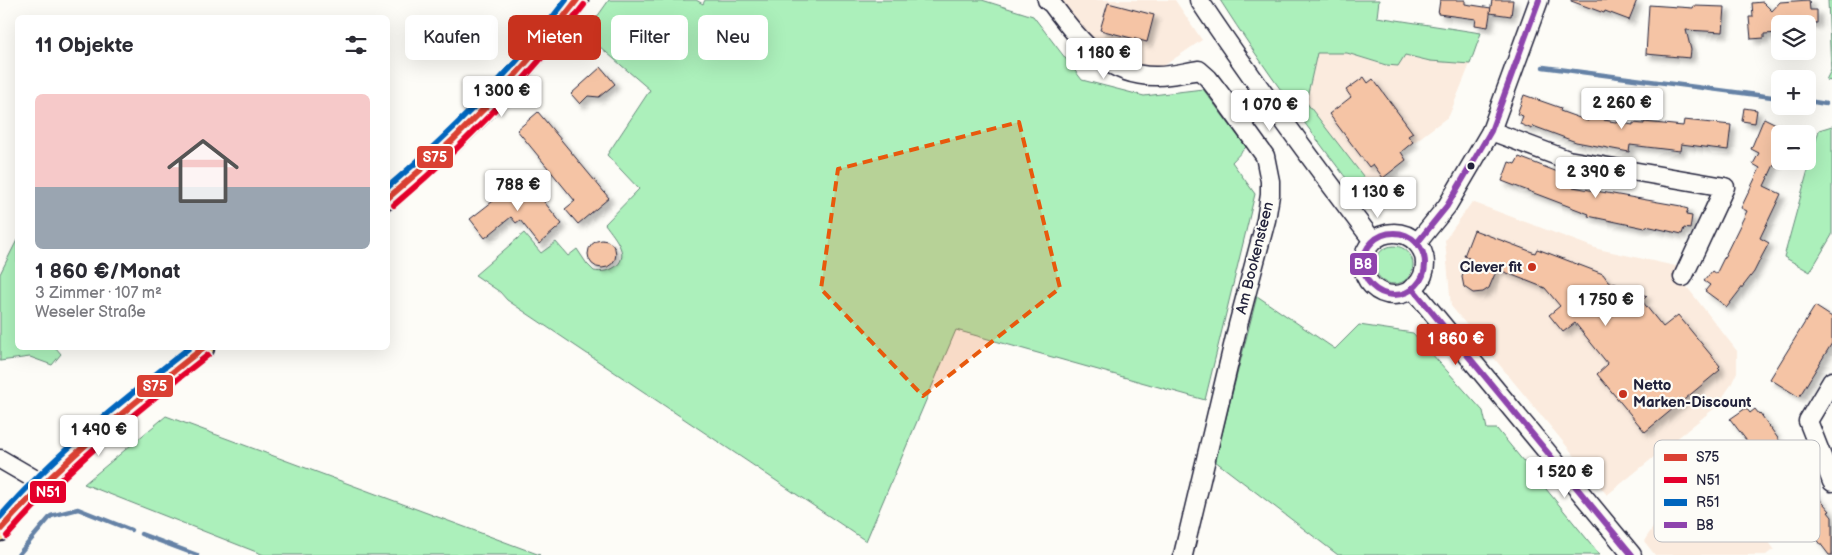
<!DOCTYPE html>
<html lang="de">
<head>
<meta charset="utf-8">
<style>
  body { margin:0; font-family:"Balsamiq Sans",sans-serif; background:#f7f7f7; color:#2b2b33; height:100vh; display:flex; flex-direction:column; font-size:19px; white-space:nowrap }
  * { box-sizing:border-box; margin:0 }
  p { font-size:16px; color:#7c7c81 }
  .icon { flex:none; width:28px; height:28px; fill:none; stroke:currentColor; stroke-width:2; stroke-linecap:round; stroke-linejoin:round }
  .map { position:relative; flex:1; overflow:hidden }
  .drawer { position:absolute; left:15px; top:15px; width:375px; height:335px; display:flex; flex-direction:column; background:#fff; border-radius:8px; box-shadow:0 5px 20px #0002 }
  .drawer>* { flex:none }
  .top-card { position:absolute; left:405px; top:15px; width:475px; height:45px; display:flex; gap:10px }
  .tools { position:absolute; left:1771px; top:15px; display:grid; gap:10px }
  .tools a { display:grid; place-items:center; width:45px; height:45px; border-radius:8px; background:#fff; box-shadow:0 5px 20px #0002; font-size:25px }
  .price { position:absolute; translate:-50% -42px; padding:0 11px; border-radius:5px; background:#fff; color:#222; font-size:16px; line-height:32px; filter:drop-shadow(0 1px 2px #0008) }
  .price::after { content:''; position:absolute; left:50%; top:30px; width:15px; height:11px; margin-left:-8px; background:inherit; clip-path:polygon(0 0,100% 0,50% 100%) }
  .price.current { background:#c8321e; color:#fff }
  ul { padding:0; list-style:none }
  li { display:grid; align-content:center; gap:10px; height:265px; padding:0 20px }
  li+li { border-top:1px solid #e1e1e2 }
  li span { display:grid; place-items:center; height:155px; border-radius:8px; color:#555 }
  li>.icon { margin-inline-start:auto }
  span .icon { width:90px; height:90px; fill:#fffc; stroke-width:1 }
  li b { font-size:21px }
  h2 { display:flex; justify-content:space-between; align-items:center; height:60px; padding:0 20px; font-size:21px }
  .tag { padding:0 18px; border-radius:8px; background:#fff; box-shadow:0 5px 20px #0002; font-size:18px; line-height:45px }
  .tag.current { background:#c8321e; color:#fff }
  .map>svg:first-child { display:block }
  .built { fill:#fbebde }
  .green { fill:#acf0bb; stroke:#67897b }
  .lines { fill:none; stroke-linecap:round; stroke-linejoin:round }
  .stream { stroke:#6582a6; stroke-width:4.5 }
  .building { fill:#f5c4a5; stroke:#22223b; filter:url(#shadow) }
  .minor-casing { stroke:#22223b; stroke-width:21 }
  .major-casing { stroke:#22223b; stroke-width:25 }
  .minor { stroke:#fdfcf7; stroke-width:18 }
  .major { stroke:#fadf96; stroke-width:21 }
  .bus-1-casing { stroke:#fdfcf7; stroke-width:10 }
  .bus-2-casing { stroke:#fdfcf7; stroke-width:10 }
  .bus-3-casing { stroke:#fdfcf7; stroke-width:10 }
  .bus-4-casing { stroke:#fdfcf7; stroke-width:10 }
  .bus-1 { stroke:#da4033; stroke-width:6 }
  .bus-2 { stroke:#e4002b; stroke-width:6 }
  .bus-3 { stroke:#0065bd; stroke-width:6 }
  .bus-4 { stroke:#8e44ad; stroke-width:6 }
  .marked { fill:#e8590c; fill-opacity:0.2; stroke:#e8590c; stroke-width:4; stroke-dasharray:10 6; stroke-linejoin:round }
  .bus-dot { fill:#22223b; stroke:#fdfcf7; stroke-width:2 }
  .poi-dot { fill:#c8321e; stroke:#fdfcf7; stroke-width:2 }
  .labels { text-anchor:middle; dominant-baseline:central; stroke-width:4.5; stroke-linejoin:round; paint-order:stroke }
  .street-label { font-size:15px; fill:#22223b; stroke:#fdfcf7 }
  .poi-label { font-size:15px; font-weight:bold; fill:#22223b; stroke:#fdfcf7; text-anchor:end }
  .key { fill:#fdfcf7; stroke:#bbbbbf; stroke-width:1 }
  .key-label { font-size:14px; fill:#22223b }
  .line-badge { stroke:#fdfcf7; stroke-width:2 }
  .badge-label { font-size:14px; text-anchor:middle; font-weight:bold; fill:#fff }
</style>
</head>
<body>
<div class="map">
<svg width="1832" height="555" viewBox="0 0 1832 555">
  <defs>
    <filter id="shadow"><feDropShadow dx="4.5" dy="4.5" stdDeviation="2.5" flood-color="#0004"/></filter>
  </defs>
  <rect width="100%" height="100%" fill="#fdfcf7"/>
  <filter id="ink" filterUnits="userSpaceOnUse"><feTurbulence type="fractalNoise" baseFrequency=".02" numOctaves="2"/><feDisplacementMap in="SourceGraphic" scale="10" xChannelSelector="R" yChannelSelector="G"/><feConvolveMatrix kernelMatrix="1 2 1 2 8 2 1 2 1" color-interpolation-filters="sRGB"/></filter>
  <g filter="url(#ink)">
    <g class="built">
      <path d="M1055 0H1175L1202 40 1162 67 1129 65 1103 51Z"/>
      <path d="M1317 53H1346L1385 65 1398 66 1404 55 1430 61 1470 64 1449 116 1401 152 1407 160 1383 178 1373 189 1306 102Z"/>
      <path d="M1472 202 1598 249 1680 267V278L1737 351V372L1731 385 1716 407 1607 495 1451 306 1445 240Z"/>
      <path d="M1704 452 1774 549 1766 555H1655L1644 541Z"/>
    </g>
    <g class="green">
      <path d="M609 0H696L703 4 705 0H982L1033 16 1082 80 1144 96 1203 89 1246 147 1232 162 1255 194 1205 400 956 330 866 541 507 300 500 292 475 275 524 233 541 253 556 242 568 256 577 249 587 264 594 271C608 274 628 265 620 247 617 239 610 231 605 224L639 189 607 155 650 90 585 34Z"/>
      <path d="M1220 0H1379L1377 17 1481 33 1470 64 1430 61 1405 55 1398 66 1386 65 1347 53H1317L1306 102 1373 189 1362 199C1312 134 1264 69 1220 0Z"/>
      <path d="M1828 0H1832V81L1826 80 1831 70Z"/>
      <path d="M1832 126V235L1810 272 1784 257 1819 130Z"/>
      <path d="M17 240 18 348H56L61 354 52 365 30 357 0 361V274Z"/>
      <circle cx="1394" cy="265" r="19"/>
      <path d="M1257 296 1335 349 1359 325 1413 333 1483 411 1487 429H1497L1600 555H1338L1215 461Z"/>
      <path d="M166 416 540 555H264L84 484Z"/>
    </g>
    <g class="lines">
      <g class="stream">
        <path d="M1543 67 1780 98"/>
        <path d="M1808 101 1826 104"/>
        <path d="M141 534 197 555"/>
        <path d="M18 555 51 516 78 509 131 530"/>
      </g>
    </g>
    <g class="building">
      <path d="M1440 0H1465V4L1491 8 1488 27 1475 25 1476 19 1438 14Z"/>
      <path d="M1492 0H1513L1511 16 1490 13Z"/>
      <path d="M1571 0H1637L1629 20 1605 11 1604 13 1571 1Z"/>
      <path d="M1809 0 1810 10H1817V23L1780 24V33L1764 34V38L1751 39 1749 17H1753L1752 3 1763 2 1772 11 1780 2Z"/>
      <path d="M1108 3 1154 15 1147 42 1100 30Z"/>
      <path d="M1649 5 1693 8 1694 6 1725 7 1723 32 1686 30 1691 50 1690 58 1646 54Z"/>
      <path d="M601 67 615 84 599 97 588 96 580 104 571 94Z"/>
      <path d="M1364 77 1368 83 1373 79 1413 133 1408 136 1413 142 1401 152 1406 160 1383 178 1373 164 1369 167 1329 114 1351 97 1346 90Z"/>
      <path d="M1524 95 1561 108 1560 111 1588 121 1591 114 1605 118 1604 120 1633 125V123L1644 124V122L1683 126 1684 120 1731 125 1728 150 1681 144 1680 151 1630 145 1629 152 1576 142 1533 126 1532 129 1520 124 1523 116 1517 114Z"/>
      <path d="M1744 108 1757 110 1755 123 1742 121Z"/>
      <path d="M538 112 609 198 578 224 565 209 575 201 517 130Z"/>
      <path d="M1764 118 1780 126V152L1764 186 1781 194 1760 238 1769 243 1762 256 1754 272 1727 307 1705 291 1710 285 1704 281 1712 271 1716 274 1747 211 1741 208 1760 168 1753 164 1759 153 1751 149Z"/>
      <path d="M1519 157 1576 179 1573 187 1681 206V207L1688 209 1686 215 1692 216 1690 229 1684 228 1682 234 1646 226 1645 228 1588 216 1589 214 1502 181 1509 162 1515 164Z"/>
      <path d="M524 177 562 224 539 244 520 220 516 223 511 217 485 238 470 219Z"/>
      <path d="M1474 230 1535 253 1537 249 1548 253 1603 274 1608 281 1647 296 1642 301 1663 327 1678 315 1720 366 1718 368 1720 370 1645 432 1597 374 1608 364 1575 323 1563 332 1549 315 1560 306 1545 288 1497 269 1489 288 1483 292 1473 293 1464 287 1462 277 1469 258 1464 256Z"/>
      <circle cx="602" cy="254" r="14"/>
      <path d="M1815 306 1832 317V343L1799 397 1770 379Z"/>
      <path d="M1746 408 1750 413 1755 409 1759 414 1760 413 1808 481 1807 482 1810 488 1830 511 1828 512 1832 517V555H1829L1797 513 1798 512 1761 463 1763 462 1730 419Z"/>
    </g>
    <g class="lines">
      <g class="minor-casing">
        <g id="minor">
          <path d="M1047 0 1052 4C1079 41 1108 77 1157 76 1172 76 1185 72 1199 70L1208 78 1221 95 1265 156 1270 181V195L1266 220 1238 325 1183 555"/>
          <path d="M1199 0C1254 83 1313 162 1373 241"/>
          <path d="M1491 131 1568 160 1725 187 1683 277"/>
          <circle cx="1394" cy="264" r="31"/>
          <path d="M1417 243 1447 206 1491 131 1539 0"/>
          <path d="M1412 288 1632 555"/>
          <path d="M1832 381 1808 421 1832 482"/>
          <path d="M0 459 43 484"/>
        </g>
      </g>
      <g class="major-casing">
        <g id="major">
          <path d="M388 198C458 141 523 74 577 0"/>
          <path d="M0 530C58 460 132 404 203 348"/>
        </g>
      </g>
      <use href="#minor" class="minor"/>
      <use href="#major" class="major"/>
      <g class="bus-1-casing">
        <g id="bus-1">
          <path d="M388 198C459 139 521 74 577 0"/>
          <path d="M0 530C61 461 131 405 203 348"/>
        </g>
      </g>
      <g class="bus-2-casing">
        <g id="bus-2">
          <path d="M394 205C465 145 528 79 584 5"/>
          <path d="M7 536C67 467 137 411 208 355"/>
        </g>
      </g>
      <g class="bus-3-casing">
        <g id="bus-3">
          <path d="M388 187C454 131 514 69 566 0"/>
          <path d="M0 517C56 453 123 400 189 348"/>
        </g>
      </g>
      <g class="bus-4-casing">
        <g id="bus-4">
          <circle cx="1394" cy="264" r="31"/>
          <path d="M1417 243 1447 206 1491 131 1539 0"/>
          <path d="M1412 288 1632 555"/>
        </g>
      </g>
      <use href="#bus-1" class="bus-1"/>
      <use href="#bus-2" class="bus-2"/>
      <use href="#bus-3" class="bus-3"/>
      <use href="#bus-4" class="bus-4"/>
    </g>
  </g>
  <path class="marked" d="M1019 122 1060 288 923 396 821 289 838 169Z"/>
  <circle class="bus-dot" cx="1471" cy="166" r="4.5"/>
  <g class="poi-dot">
    <circle cx="1532" cy="267" r="5"/>
    <circle cx="1623" cy="394" r="5"/>
  </g>
  <g class="labels">
    <g class="street-label">
      <text transform="translate(1255 258) rotate(-76)">Am Bookensteen</text>
    </g>
    <g class="poi-label">
      <text x="1522" y="267">Clever fit</text>
      <text x="1633" y="385" text-anchor="start">Netto<tspan x="1633" dy="17">Marken-Discount</tspan></text>
    </g>
  </g>
  <rect x="1654" y="440" width="166" height="102" rx="8" class="key"/>
  <rect x="1664" y="454" width="23" height="7" fill="#da4033"/>
  <rect x="1664" y="477" width="23" height="6" fill="#e4002b"/>
  <rect x="1664" y="499" width="23" height="7" fill="#0065bd"/>
  <rect x="1664" y="522" width="23" height="6" fill="#8e44ad"/>
  <g class="key-label">
    <text x="1696" y="462">S75</text>
    <text x="1696" y="485">N51</text>
    <text x="1696" y="507">R51</text>
    <text x="1696" y="530">B8</text>
  </g>
  <g class="line-badge">
    <rect x="416" y="145" width="38" height="24" rx="5" fill="#da4033"/>
    <rect x="1349" y="252" width="29" height="24" rx="5" fill="#8e44ad"/>
    <rect x="136" y="374" width="38" height="24" rx="5" fill="#da4033"/>
    <rect x="29" y="480" width="38" height="24" rx="5" fill="#e4002b"/>
  </g>
  <g class="badge-label">
    <text x="435" y="162">S75</text>
    <text x="1363" y="269">B8</text>
    <text x="155" y="391">S75</text>
    <text x="48" y="497">N51</text>
  </g>
</svg>
<div class="tools">
<a><svg class="icon" aria-label="layers" viewBox="0 0 24 24"><path d="M12 4l9 5-9 5-9-5zM3 14l9 5 9-5"/></svg></a>
<a>+</a>
<a>−</a>
</div>
<b class="price" style="left:1104px;top:80px">1 180 €</b>
<b class="price" style="left:502px;top:118px">1 300 €</b>
<b class="price" style="left:1622px;top:130px">2 260 €</b>
<b class="price" style="left:1270px;top:132px">1 070 €</b>
<b class="price" style="left:1596px;top:199px">2 390 €</b>
<b class="price" style="left:518px;top:212px">788 €</b>
<b class="price" style="left:1378px;top:219px">1 130 €</b>
<b class="price" style="left:1606px;top:327px">1 750 €</b>
<b class="price current" style="left:1456px;top:366px">1 860 €</b>
<b class="price" style="left:99px;top:457px">1 490 €</b>
<b class="price" style="left:1565px;top:499px">1 520 €</b>
<div class="top-card">
<a class="tag">Kaufen</a>
<a class="tag current">Mieten</a>
<a class="tag">Filter</a>
<a class="tag">Neu</a>
</div>
<section class="drawer">
<h2>11 Objekte<svg class="icon" aria-label="filters" viewBox="0 0 24 24"><path d="M4 7h16M4 17h16"/><circle cx="9" cy="7" r="2"/><circle cx="15" cy="17" r="2"/></svg></h2>
<ul>
<li><span style="background:linear-gradient(#f6c9c9 60%,#9aa5b1 0)"><svg class="icon" aria-label="home" viewBox="0 0 24 24"><path d="M3 11l9-7 9 7M6 9v11h12V9"/></svg></span><div><b>1 860 €/Monat</b><p>3 Zimmer · 107 m²</p><p>Weseler Straße</p></div></li>
</ul>
</section>
</div>
</body>
</html>
